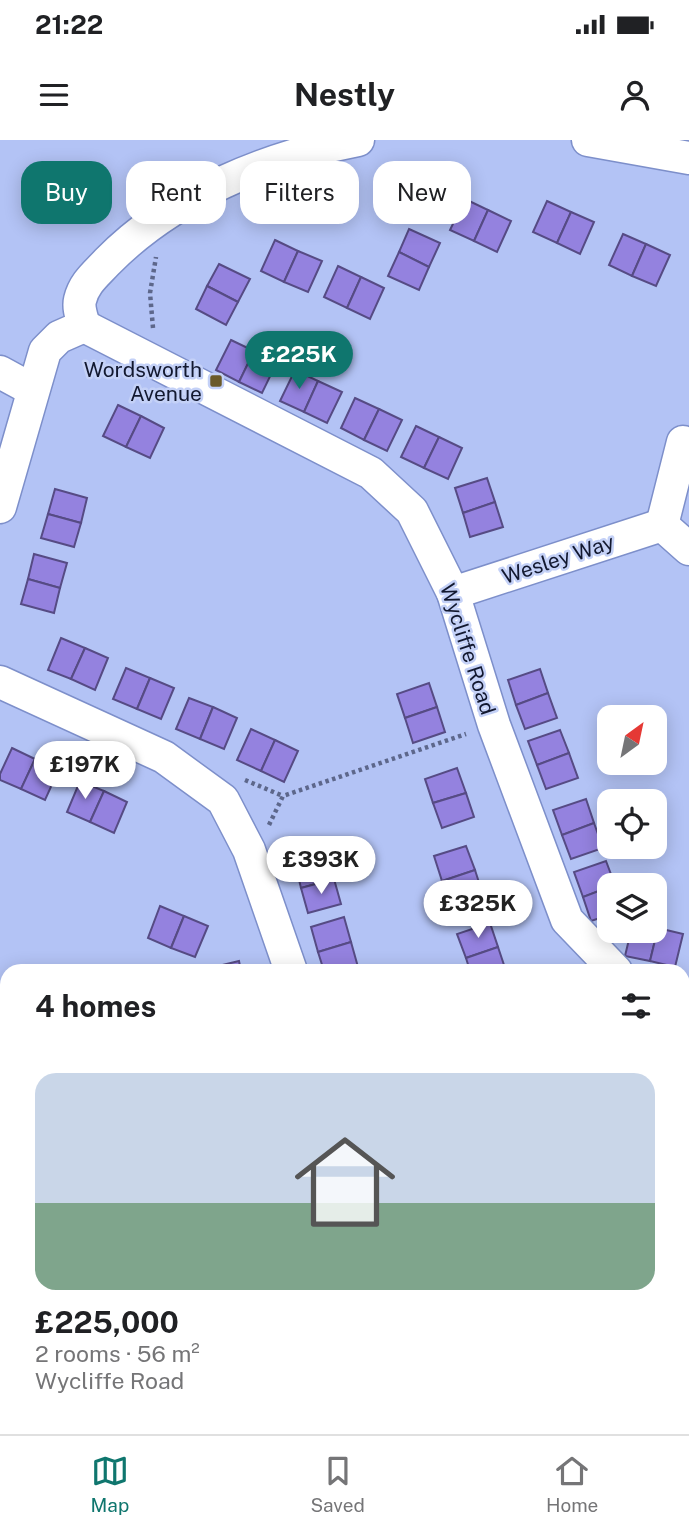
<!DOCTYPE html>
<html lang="en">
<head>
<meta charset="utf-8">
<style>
  body { margin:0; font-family:"Public Sans",sans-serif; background:#f2f2f2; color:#202124; height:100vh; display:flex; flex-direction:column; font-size:26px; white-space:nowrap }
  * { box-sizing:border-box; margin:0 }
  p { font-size:23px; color:#757577 }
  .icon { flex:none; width:38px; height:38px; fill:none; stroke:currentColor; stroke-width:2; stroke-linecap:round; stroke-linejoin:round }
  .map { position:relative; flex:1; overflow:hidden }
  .panel { position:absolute; left:0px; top:824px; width:690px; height:471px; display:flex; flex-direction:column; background:#fff; border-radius:21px 21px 0 0; box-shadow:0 4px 18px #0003 }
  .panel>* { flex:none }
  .hud { position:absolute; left:21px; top:21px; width:648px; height:63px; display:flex; gap:14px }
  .needle { width:46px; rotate:33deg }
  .fabs { position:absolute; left:597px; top:565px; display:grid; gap:14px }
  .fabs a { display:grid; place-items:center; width:70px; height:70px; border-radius:14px; background:#fff; box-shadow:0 4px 18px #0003; font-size:35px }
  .price { position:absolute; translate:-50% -60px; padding:0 16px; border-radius:24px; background:#fff; color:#222; font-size:23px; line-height:46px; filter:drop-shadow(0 2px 4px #0008) }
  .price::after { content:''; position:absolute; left:50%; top:42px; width:21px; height:16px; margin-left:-10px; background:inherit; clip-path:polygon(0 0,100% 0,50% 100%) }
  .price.active { background:#0f766e; color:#fff }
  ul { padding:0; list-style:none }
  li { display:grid; align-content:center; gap:14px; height:371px; padding:0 35px }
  li span { display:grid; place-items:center; height:217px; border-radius:21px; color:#555 }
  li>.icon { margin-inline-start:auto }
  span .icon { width:126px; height:126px; fill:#fffc; stroke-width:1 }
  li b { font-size:30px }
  h2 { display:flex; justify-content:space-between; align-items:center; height:84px; padding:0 35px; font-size:30px }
  .tag { padding:0 24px; border-radius:21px; background:#fff; box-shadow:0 4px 18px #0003; font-size:24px; line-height:63px }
  .tag.active { background:#0f766e; color:#fff }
  .status { display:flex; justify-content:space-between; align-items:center; height:49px; padding:0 35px; background:#fff; direction:ltr }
  .status svg { height:19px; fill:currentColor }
  header { display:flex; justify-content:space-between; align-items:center; height:91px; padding:0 35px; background:#fff; font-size:32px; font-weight:700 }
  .tabs { display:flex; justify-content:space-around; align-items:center; height:98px; border-top:2px solid #e0e0e0; background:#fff; font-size:19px; color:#757577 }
  .tabs a { display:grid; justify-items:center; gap:4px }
  .tabs .active { color:#0f766e }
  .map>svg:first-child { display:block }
  .building { fill:#9482df; stroke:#564b84; stroke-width:2 }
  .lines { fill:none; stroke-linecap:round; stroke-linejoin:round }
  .minor-casing { stroke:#7d8fca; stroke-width:35 }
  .path { stroke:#5d678b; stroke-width:4.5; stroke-dasharray:3.5 3.5; stroke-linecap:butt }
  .minor { stroke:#fff; stroke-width:32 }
  .poi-dot { fill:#6b5a28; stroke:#c4d1f7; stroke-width:2.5 }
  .labels { text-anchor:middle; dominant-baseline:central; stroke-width:5; stroke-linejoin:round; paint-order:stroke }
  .poi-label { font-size:21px; fill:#12182f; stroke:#c4d1f7; text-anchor:end }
  .street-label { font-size:21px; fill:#12182f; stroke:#c4d1f7 }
</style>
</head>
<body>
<div class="status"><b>21:22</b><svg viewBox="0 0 49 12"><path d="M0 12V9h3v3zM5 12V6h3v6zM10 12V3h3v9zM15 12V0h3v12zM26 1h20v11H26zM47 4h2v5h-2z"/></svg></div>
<header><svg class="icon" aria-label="menu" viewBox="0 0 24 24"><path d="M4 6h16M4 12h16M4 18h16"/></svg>Nestly<svg class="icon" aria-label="person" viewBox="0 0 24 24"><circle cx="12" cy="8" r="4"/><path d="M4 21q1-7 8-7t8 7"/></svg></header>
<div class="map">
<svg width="689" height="1294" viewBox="0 0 689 1294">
  <rect width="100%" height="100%" fill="#b3c3f5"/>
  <g class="building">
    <path d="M465 59 488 70 474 101 450 90Z"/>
    <path d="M547 61 571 72 557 103 533 92Z"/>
    <path d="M488 70 511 81 497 112 474 101Z"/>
    <path d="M571 72 594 82 580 114 557 103Z"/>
    <path d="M409 89 440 103 429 127 399 112Z"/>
    <path d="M623 94 646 104 632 136 609 125Z"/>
    <path d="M275 100 298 111 284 142 261 131Z"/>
    <path d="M646 104 670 115 656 146 632 136Z"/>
    <path d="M298 111 322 121 308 152 284 142Z"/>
    <path d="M399 112 429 127 419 150 388 136Z"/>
    <path d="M219 124 250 139 238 162 207 146Z"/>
    <path d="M338 126 361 137 347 168 324 157Z"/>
    <path d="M361 137 384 148 370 179 347 168Z"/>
    <path d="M207 146 238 162 226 185 196 169Z"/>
    <path d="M231 200 254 211 239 242 216 230Z"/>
    <path d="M254 211 277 222 262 253 239 242Z"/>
    <path d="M295 230 318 241 304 272 280 261Z"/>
    <path d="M318 241 342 252 327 283 304 272Z"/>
    <path d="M355 258 379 269 364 300 341 288Z"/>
    <path d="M118 265 141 276 126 307 103 296Z"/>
    <path d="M379 269 402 280 387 311 364 300Z"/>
    <path d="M141 276 164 288 150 318 126 307Z"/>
    <path d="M416 286 439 297 424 328 401 317Z"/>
    <path d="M439 297 462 308 448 339 424 328Z"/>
    <path d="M487 338 495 362 463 373 455 348Z"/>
    <path d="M55 349 87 358 81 383 48 374Z"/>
    <path d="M495 362 503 387 470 397 463 373Z"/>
    <path d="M48 374 81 383 74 407 41 398Z"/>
    <path d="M34 414 67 423 60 448 28 439Z"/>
    <path d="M28 439 60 448 54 473 21 464Z"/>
    <path d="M61 498 85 508 71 539 48 530Z"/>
    <path d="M85 508 108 518 95 550 71 539Z"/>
    <path d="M126 528 150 538 137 569 113 559Z"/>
    <path d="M540 529 548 553 516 565 508 540Z"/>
    <path d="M150 538 174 548 161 579 137 569Z"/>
    <path d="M429 543 437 567 405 578 397 554Z"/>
    <path d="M548 553 557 578 525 589 516 565Z"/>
    <path d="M189 558 213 567 200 599 176 589Z"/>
    <path d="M213 567 237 578 224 609 200 599Z"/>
    <path d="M437 567 445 592 413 603 405 578Z"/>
    <path d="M251 589 275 600 261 631 237 620Z"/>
    <path d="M560 590 569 613 537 625 528 601Z"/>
    <path d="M275 600 298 611 284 642 261 631Z"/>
    <path d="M12 608 35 619 21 649 0 640V634Z"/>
    <path d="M569 613 578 638 546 649 537 625Z"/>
    <path d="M35 619 59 629 45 660 21 649Z"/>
    <path d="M457 628 466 653 433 663 425 639Z"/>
    <path d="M80 641 104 651 90 682 67 672Z"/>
    <path d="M104 651 127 662 114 693 90 682Z"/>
    <path d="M466 653 474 677 442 688 433 663Z"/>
    <path d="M586 659 594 683 562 695 553 670Z"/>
    <path d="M594 683 603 708 571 719 562 695Z"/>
    <path d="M466 706 475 730 442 741 434 716Z"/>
    <path d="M327 714 334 739 301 748 295 723Z"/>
    <path d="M606 721 615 745 583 757 574 732Z"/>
    <path d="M475 730 483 755 451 765 442 741Z"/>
    <path d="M334 739 341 764 308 773 301 748Z"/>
    <path d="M609 747V775L591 781 583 757Z"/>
    <path d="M160 766 184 776 171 808 148 798Z"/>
    <path d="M184 776 208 786 195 817 171 808Z"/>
    <path d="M344 777 351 802 318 812 311 787Z"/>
    <path d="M490 783 498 807 466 818 457 794Z"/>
    <path d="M654 787 658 788 650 821 625 816 631 791H654Z"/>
    <path d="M658 788 683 794 675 827 650 821Z"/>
    <path d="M351 802 358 827 343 831H324L318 812Z"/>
    <path d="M498 807 506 831H470L466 818Z"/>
    <path d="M239 821 241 831H207L206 829Z"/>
    <path d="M7 1036V1064L3 1065 0 1056V1039Z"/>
    <path d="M76 1288H103L105 1294H78Z"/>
  </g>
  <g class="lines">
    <g class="minor-casing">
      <g id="minor">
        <path d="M588 0 689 18"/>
        <path d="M84 186 371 333 412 371 453 453 494 585 567 780 616 831"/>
        <path d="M0 232 33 250"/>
        <path d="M683 302 662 385 689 409"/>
        <path d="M0 367 45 211 59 197 84 186C82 178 78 168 80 160 84 143 96 134 107 122 173 55 267 17 358 0"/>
        <path d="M453 453 662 385"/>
        <path d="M0 542 164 617 223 660 249 710 291 831"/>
        <path d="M682 863 689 866"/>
        <path d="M0 941 7 942"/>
        <path d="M682 1004 689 988"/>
        <path d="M637 1294V1288"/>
      </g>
    </g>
    <g class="path">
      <path d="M153 188 150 153 156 117"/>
      <path d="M245 640 283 656"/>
      <path d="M269 685 283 656 466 594"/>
    </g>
    <use href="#minor" class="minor"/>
  </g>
  <rect class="poi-dot" x="209" y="234" width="14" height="14" rx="3.5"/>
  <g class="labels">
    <g class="poi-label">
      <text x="202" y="229">Wordsworth<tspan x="202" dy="24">Avenue</tspan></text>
    </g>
    <g class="street-label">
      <text transform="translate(558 419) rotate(-18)">Wesley Way</text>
      <text transform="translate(468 509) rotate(72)">Wycliffe Road</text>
    </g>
  </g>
</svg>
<div class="fabs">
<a><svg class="needle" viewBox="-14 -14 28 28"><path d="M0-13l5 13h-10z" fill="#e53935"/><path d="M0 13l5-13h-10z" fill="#757577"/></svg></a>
<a><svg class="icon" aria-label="locate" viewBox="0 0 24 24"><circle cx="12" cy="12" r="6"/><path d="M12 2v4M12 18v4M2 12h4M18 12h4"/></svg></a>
<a><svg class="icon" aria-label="layers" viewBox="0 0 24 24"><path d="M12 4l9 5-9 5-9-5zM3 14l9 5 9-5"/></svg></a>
</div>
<b class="price active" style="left:299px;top:251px">£225K</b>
<b class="price" style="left:85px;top:661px">£197K</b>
<b class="price" style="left:321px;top:756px">£393K</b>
<b class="price" style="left:478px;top:800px">£325K</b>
<div class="hud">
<a class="tag active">Buy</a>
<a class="tag">Rent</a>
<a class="tag">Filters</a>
<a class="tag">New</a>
</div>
<section class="panel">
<h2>4 homes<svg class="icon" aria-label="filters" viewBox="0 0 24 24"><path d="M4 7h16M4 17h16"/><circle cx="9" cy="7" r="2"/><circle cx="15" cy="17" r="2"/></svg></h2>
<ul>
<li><span style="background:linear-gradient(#c9d6e8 60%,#7fa58c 0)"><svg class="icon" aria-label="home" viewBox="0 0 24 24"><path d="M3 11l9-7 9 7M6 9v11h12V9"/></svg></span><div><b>£225,000</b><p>2 rooms · 56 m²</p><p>Wycliffe Road</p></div></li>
</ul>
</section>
</div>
<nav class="tabs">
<a class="active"><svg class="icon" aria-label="map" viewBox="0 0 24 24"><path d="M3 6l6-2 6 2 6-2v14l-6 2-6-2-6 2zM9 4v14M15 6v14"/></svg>Map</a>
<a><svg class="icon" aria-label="saved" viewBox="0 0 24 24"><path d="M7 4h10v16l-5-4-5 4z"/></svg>Saved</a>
<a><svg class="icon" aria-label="home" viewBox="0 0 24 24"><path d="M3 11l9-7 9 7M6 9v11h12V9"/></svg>Home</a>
</nav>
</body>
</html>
